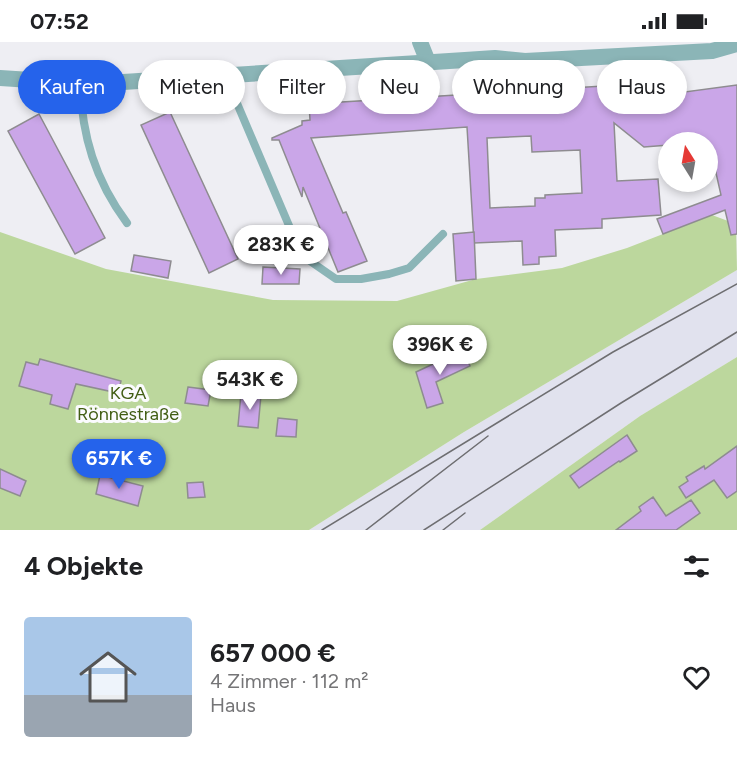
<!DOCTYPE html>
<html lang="de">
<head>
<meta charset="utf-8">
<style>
  body { margin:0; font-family:Figtree,sans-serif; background:#f2f2f2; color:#202124; height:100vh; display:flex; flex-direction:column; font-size:22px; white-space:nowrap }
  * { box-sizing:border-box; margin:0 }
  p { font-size:20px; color:#757577 }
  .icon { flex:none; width:33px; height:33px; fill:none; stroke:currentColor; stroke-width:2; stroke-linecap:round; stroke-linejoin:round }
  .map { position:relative; height:488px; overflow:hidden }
  .details { display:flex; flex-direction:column; background:#fff; flex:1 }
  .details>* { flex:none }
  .banner { position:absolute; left:18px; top:18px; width:702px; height:54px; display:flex; gap:12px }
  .needle { width:39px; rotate:349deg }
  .fabs { position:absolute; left:658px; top:90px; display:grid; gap:12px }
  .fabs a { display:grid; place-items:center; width:60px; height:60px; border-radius:50%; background:#fff; box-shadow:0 3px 9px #0003; font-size:30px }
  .price { position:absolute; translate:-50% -51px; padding:0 14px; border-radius:21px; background:#fff; color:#222; font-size:20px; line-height:39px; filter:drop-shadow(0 2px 3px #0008) }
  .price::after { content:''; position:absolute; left:50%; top:36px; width:18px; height:14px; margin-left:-9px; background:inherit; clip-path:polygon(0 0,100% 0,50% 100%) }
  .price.selected { background:#2563eb; color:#fff }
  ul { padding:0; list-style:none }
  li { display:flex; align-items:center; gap:18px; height:150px; padding:0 24px }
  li+li { border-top:2px solid #e0e0e0 }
  li span { display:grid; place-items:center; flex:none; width:168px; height:120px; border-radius:6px; color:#555 }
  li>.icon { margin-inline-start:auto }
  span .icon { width:72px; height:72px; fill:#fffc; stroke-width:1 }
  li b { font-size:26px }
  h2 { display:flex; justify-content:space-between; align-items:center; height:72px; padding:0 24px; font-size:26px }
  .chip { padding:0 21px; border-radius:27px; background:#fff; box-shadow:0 3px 9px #0003; font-size:21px; line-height:54px }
  .chip.selected { background:#2563eb; color:#fff }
  .status { display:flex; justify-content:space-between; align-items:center; height:42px; padding:0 30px; background:#fff; direction:ltr }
  .status svg { height:16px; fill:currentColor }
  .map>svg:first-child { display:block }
  .built { fill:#e1e2ee }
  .green { fill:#bcd79d }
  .building { fill:#caa6e8; stroke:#8e8c90; stroke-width:1.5; fill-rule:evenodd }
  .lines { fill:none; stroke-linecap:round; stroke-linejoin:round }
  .lane { stroke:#8bb5b7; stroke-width:8 }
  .street { stroke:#8bb5b7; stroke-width:16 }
  .tram { stroke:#6e6e71; stroke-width:1.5 }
  .labels { text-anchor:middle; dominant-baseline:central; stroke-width:6; stroke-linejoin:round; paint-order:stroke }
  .park-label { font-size:18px; fill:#425e15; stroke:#fbfbfe }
</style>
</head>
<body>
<div class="status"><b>07:52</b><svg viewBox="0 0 49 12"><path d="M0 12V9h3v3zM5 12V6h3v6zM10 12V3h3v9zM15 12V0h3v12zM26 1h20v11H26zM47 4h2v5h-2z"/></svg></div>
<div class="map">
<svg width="737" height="488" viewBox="0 0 737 488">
  <rect width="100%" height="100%" fill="#eeeef3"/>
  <path class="built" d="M737 228V315L640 374 480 488H309L464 390Z"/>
  <g class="green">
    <path d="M712 173 736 182 737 228 464 390 309 488H0V190L106 227 273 258 397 259 476 237 562 226 627 206Z"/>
    <path d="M737 315V488H480L640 374Z"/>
  </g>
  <g class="building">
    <path d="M670 40V52L737 43V192L731 193 725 168 663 192 657 177 721 153 709 100H669V103L644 105 614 81 617 139 658 137 661 173 602 177V186L555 188 556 214 539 215V222L523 223 522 199 474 201 467 85 311 96 343 171 346 170 367 219 338 230 303 145 302 155 279 98H272V96L302 83V79L310 78 309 62ZM531 94 532 110 580 108 582 151 545 153V156H535V164L490 166 487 96Z"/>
    <path d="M170 70 238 217 209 231 141 83Z"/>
    <path d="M39 72 105 196 75 212 8 89Z"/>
    <path d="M474 190 476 237 456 239 453 192Z"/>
    <path d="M134 213 171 219 168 236 131 229Z"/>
    <path d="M263 225 300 227 299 242H262Z"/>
    <path d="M463 308 470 324 436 340 443 361 427 366 416 330Z"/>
    <path d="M40 317 121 339 118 351 76 342 68 367 50 362 52 353 19 344 26 320 38 323Z"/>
    <path d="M188 345 211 348 208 364 185 361Z"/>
    <path d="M241 352 261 353 258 386 238 384Z"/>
    <path d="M278 376 297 378 296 395 276 394Z"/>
    <path d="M627 393 637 409 620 420 619 419 579 446 570 434Z"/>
    <path d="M737 404V449L727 456 714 438 686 456 679 445 688 439 686 435 704 424 705 427Z"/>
    <path d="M0 427 26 439 20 454 0 446Z"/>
    <path d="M100 433 143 444 138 464 96 452Z"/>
    <path d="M203 440 205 455 188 456 187 441Z"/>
    <path d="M653 455 666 474 691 458 700 471 676 488H616L641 469 639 465Z"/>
  </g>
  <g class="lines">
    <g class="lane">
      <path d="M225 33 293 193 310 219 336 237H361L389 232 409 226 443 192"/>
      <path d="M80 41C82 94 95 138 127 181"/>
    </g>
    <g class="street">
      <path d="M420 0 428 20"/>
      <path d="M0 36 92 42 465 18 495 16 525 19 712 9 737 2"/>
    </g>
    <g class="tram">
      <path d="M322 488 613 310 737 242"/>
      <path d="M366 488 488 394"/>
      <path d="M424 488 621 361 737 290"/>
      <path d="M443 488 465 471"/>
    </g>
  </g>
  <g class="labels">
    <g class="park-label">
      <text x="128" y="351">KGA<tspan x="128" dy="21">Rönnestraße</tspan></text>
    </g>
  </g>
</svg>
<div class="fabs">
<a><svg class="needle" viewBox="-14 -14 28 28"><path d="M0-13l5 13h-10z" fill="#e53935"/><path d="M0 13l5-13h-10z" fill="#757577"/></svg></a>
</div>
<b class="price" style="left:281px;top:234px">283K €</b>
<b class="price" style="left:440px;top:334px">396K €</b>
<b class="price" style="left:250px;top:369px">543K €</b>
<b class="price selected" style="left:119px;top:448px">657K €</b>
<div class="banner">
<a class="chip selected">Kaufen</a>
<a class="chip">Mieten</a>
<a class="chip">Filter</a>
<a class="chip">Neu</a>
<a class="chip">Wohnung</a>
<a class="chip">Haus</a>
</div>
</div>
<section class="details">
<h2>4 Objekte<svg class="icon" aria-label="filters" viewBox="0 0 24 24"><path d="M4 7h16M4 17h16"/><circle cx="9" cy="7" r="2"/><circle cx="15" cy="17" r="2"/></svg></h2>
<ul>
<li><span style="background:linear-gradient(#a9c7e8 65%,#9aa5b1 0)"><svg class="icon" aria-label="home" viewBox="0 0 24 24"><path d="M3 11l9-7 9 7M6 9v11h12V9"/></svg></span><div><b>657 000 €</b><p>4 Zimmer · 112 m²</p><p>Haus</p></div><svg class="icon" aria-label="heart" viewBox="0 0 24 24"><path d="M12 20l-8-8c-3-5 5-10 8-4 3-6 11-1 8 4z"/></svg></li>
</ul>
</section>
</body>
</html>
